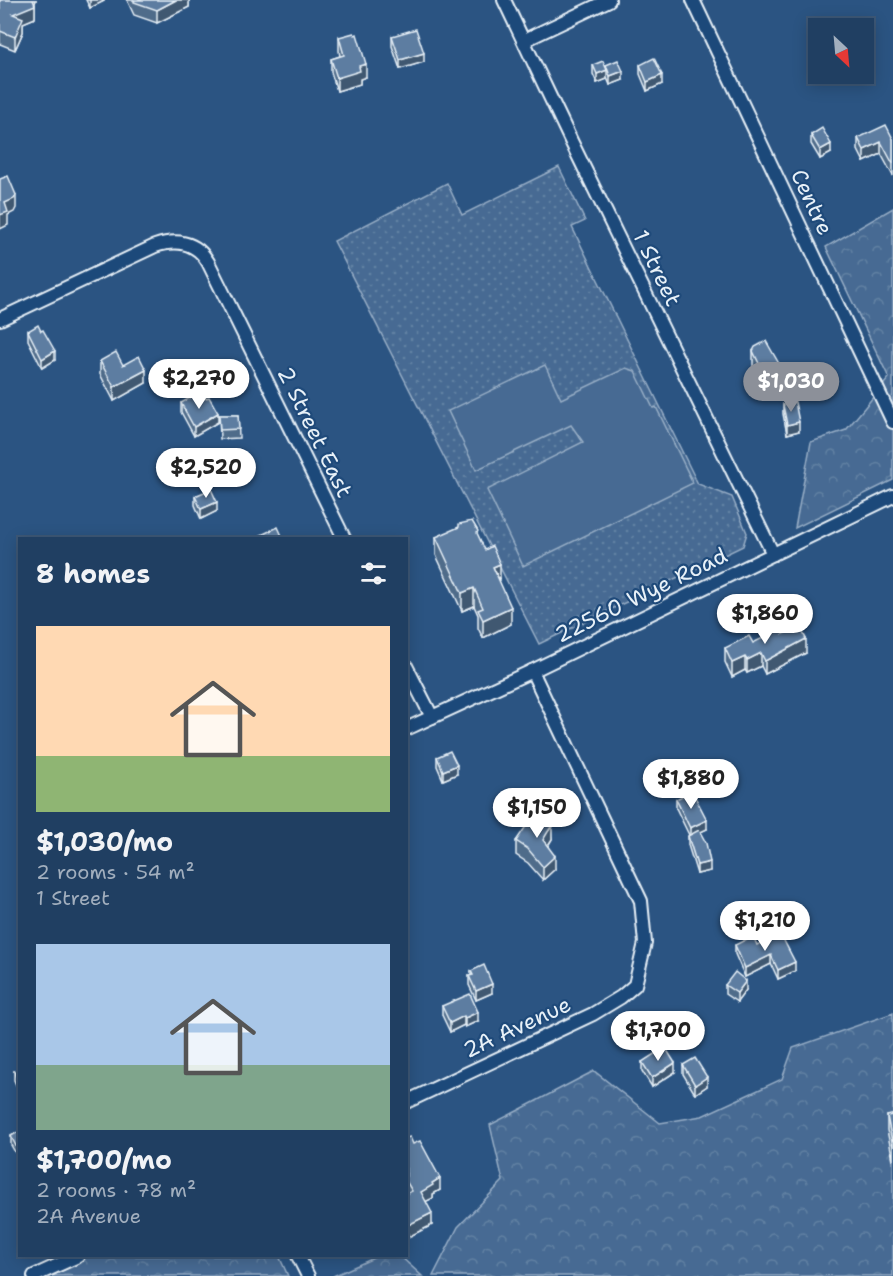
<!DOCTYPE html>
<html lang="en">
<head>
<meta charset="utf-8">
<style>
  body { margin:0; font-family:"Shantell Sans",sans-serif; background:#2d4a6b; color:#f1f3f6; height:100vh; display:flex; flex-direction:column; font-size:22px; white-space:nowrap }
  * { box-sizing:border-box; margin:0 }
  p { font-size:20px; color:#a2afbe }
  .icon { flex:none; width:33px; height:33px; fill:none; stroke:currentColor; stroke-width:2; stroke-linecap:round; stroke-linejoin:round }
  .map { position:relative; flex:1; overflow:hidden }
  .side { position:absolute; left:18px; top:537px; width:390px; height:720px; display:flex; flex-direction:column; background:#203f62; border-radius:0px; box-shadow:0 3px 15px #0003,0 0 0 2px #3d5877 }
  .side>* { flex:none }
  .needle { width:39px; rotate:154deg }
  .fabs { position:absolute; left:808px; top:18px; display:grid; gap:12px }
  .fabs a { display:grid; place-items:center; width:66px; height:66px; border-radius:0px; background:#203f62; box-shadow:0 3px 15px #0003,0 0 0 2px #3d5877; font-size:30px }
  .price { position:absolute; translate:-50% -51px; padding:0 14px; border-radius:21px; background:#fff; color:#222; font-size:20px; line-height:39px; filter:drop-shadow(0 2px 3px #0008) }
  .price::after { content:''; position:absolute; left:50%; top:36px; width:18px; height:14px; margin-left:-9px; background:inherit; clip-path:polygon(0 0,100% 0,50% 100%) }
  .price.on { background:#8c9099; color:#fff }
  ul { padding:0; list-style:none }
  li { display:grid; align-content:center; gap:12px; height:318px; padding:0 18px }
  li span { display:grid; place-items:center; height:186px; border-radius:0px; color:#555 }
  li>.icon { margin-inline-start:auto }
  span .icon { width:108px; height:108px; fill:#fffc; stroke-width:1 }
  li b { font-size:26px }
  h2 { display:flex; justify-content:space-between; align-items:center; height:72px; padding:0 18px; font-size:26px }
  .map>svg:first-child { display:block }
  .forest { fill:url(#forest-crowns); stroke:#98aec6; stroke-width:1.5 }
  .park { fill:url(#park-dots); stroke:#98aec6; stroke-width:1.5 }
  .garden { fill:#476b93; stroke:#98aec6; stroke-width:1.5 }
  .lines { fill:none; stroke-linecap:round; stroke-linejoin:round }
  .street-casing { stroke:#e8f1f8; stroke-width:16 }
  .street { stroke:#1f4a7a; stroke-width:12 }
  .wall { fill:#506c8a; stroke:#e8f1f8; stroke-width:1.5 }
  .shaded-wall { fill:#415871; stroke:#e8f1f8; stroke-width:1.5 }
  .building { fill:#5d7da1; stroke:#e8f1f8; stroke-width:1.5 }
  .labels { text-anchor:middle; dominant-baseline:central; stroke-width:4.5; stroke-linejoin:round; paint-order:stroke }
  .street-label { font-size:22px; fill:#e8f1f8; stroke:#1f4a7a }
</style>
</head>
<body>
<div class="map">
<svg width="893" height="1276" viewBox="0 0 893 1276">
  <defs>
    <pattern id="forest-crowns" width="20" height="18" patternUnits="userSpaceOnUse" patternTransform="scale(1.5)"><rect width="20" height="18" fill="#476b93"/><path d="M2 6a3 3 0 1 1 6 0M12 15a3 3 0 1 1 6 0" fill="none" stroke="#6281a3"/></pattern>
    <pattern id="park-dots" width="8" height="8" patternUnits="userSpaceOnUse" patternTransform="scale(1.5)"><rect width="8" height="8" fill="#476b93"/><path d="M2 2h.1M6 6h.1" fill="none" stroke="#6281a3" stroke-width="1.8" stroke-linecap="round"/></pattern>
  </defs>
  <rect width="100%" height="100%" fill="#2b5482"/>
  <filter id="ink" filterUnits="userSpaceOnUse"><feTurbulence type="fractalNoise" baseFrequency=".0167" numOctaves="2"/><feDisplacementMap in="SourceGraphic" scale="12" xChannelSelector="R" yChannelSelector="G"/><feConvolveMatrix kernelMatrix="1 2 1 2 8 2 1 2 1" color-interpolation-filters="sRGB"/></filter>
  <g filter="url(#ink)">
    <g class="forest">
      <path d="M893 208V480L795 528 811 442 846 430 889 378 826 247Z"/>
      <path d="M893 1013V1276H433L458 1227 503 1181 490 1125 594 1071 660 1123 702 1116 782 1079 793 1048Z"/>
      <path d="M87 1256H279L288 1276H52Z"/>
      <path d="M373 1256H400L422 1276H333L374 1258Z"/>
    </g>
    <path class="park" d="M559 167 585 221 572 227 698 484 732 497 747 533 743 546 539 644 334 241 447 183 462 215Z"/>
    <path class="garden" d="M545 365 561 399 626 368 635 371 653 408 656 407 693 483 523 566 487 490 583 442 571 425 476 470 448 411Z"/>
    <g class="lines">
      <g class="street-casing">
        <g id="street">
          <path d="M504 0 572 143 773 554"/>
          <path d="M693 0 893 422"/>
          <path d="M525 40 609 0"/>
          <path d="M0 319 155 246C176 239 196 241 208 262L344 538"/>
          <path d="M406 666 432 717"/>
          <path d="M406 729 532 671 893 496"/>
          <path d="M406 1102 593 1014 621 997 635 985 645 943 641 901 532 671"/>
          <path d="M298 1256 308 1276"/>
          <path d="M34 1276 78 1256"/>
        </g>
      </g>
      <use href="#street" class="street"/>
    </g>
    <g class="wall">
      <path d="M0 0H36L35 3V18L23 23V32L15 50 0 44Z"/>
      <path d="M86 0H104V1L90 8Z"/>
      <path d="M127 0H189V7L157 23 134 15Z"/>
      <path d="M392 36 424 62 400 69 392 46Z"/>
      <path d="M339 37 366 77 360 79V84L337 91 331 72V59L340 56 339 51Z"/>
      <path d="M593 65 606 66 623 80 610 85 607 78V79L597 83 593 74Z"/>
      <path d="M640 65 662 84 647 91 640 74Z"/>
      <path d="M811 135 831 153 820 159 811 144Z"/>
      <path d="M858 138 893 139V176L881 154 864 162 858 150Z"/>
      <path d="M28 331 55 360 42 368 28 340Z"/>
      <path d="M753 351 785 374 806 395 790 402 784 390 769 397 753 365Z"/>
      <path d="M100 361 123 365 146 383 114 401 100 374Z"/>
      <path d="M181 403 218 422 194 436 181 412Z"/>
      <path d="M783 405 799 431 787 434 783 414Z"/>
      <path d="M219 415H238L239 438 220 439Z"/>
      <path d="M195 496 217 511 201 519 195 505Z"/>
      <path d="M478 536 499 581 511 624 483 638 478 628V615L474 606 462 611 436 555V537Z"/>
      <path d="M783 634 806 653 765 674 761 666 747 673 745 670 732 677 725 662V648L753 643Z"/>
      <path d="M437 757 457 774 443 780 437 766Z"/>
      <path d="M676 799 707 829 700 832 710 871 697 874 688 845V836L689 835 676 808Z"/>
      <path d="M540 817 549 823 552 839 548 846 555 869 543 880 528 863 516 855V841Z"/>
      <path d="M735 945H757L795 971 778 979 771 964 745 977 735 954Z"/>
      <path d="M471 971 492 993 476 1000 469 985V976H471Z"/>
      <path d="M725 985 746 990 737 1002 725 994Z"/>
      <path d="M442 1006 478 1021 465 1027 464 1025 450 1032 442 1015Z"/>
      <path d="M642 1062 675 1072 652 1087 642 1071Z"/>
      <path d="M683 1065 707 1086 695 1094 683 1074Z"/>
      <path d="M20 1069V1094L14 1080V1071Z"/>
      <path d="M893 1115V1160L887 1130V1116Z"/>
      <path d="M20 1131V1161L11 1145V1136Z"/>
      <path d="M406 1138 440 1190 433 1194V1198L426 1201 432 1225 408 1237 406 1234Z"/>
    </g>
    <g class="shaded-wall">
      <path d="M32 0H36L34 5H35V18L23 23V32L15 50V37L13 14Z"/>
      <path d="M90 0H104V1L90 8Z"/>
      <path d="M176 0H189V7L157 23V10Z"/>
      <path d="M424 53V62L400 69V60Z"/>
      <path d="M366 64V77L360 79V84L337 91V78L359 66Z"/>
      <path d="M607 70V79L597 83V74Z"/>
      <path d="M623 71V80L610 85V76Z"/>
      <path d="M662 75V84L647 91V82Z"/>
      <path d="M881 142V154L864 162V150Z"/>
      <path d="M831 144V153L820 159V150Z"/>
      <path d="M16 195V208L14 212 8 215V225L0 229V215L5 203Z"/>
      <path d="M55 351V360L42 368V359Z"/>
      <path d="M146 370V383L114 401V387Z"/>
      <path d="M784 377V390L769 397V384Z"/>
      <path d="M806 381V395L790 402V389Z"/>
      <path d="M218 413V422L194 436V427Z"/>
      <path d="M799 422V431L787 434V425Z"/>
      <path d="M217 502V511L201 519V509Z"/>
      <path d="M500 564V581L493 567Z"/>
      <path d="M474 588V606L462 611V593Z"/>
      <path d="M511 607V624L483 638V620Z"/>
      <path d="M806 639V653L765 674V661Z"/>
      <path d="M761 653V666L747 673V660Z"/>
      <path d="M745 657V670L732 677V663Z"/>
      <path d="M457 765V774L443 780V771Z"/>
      <path d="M549 819V831L552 825V839L543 853V840Z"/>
      <path d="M707 820V829L690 837V828Z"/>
      <path d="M555 856V869L543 880V867Z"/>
      <path d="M710 862V871L697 874V865Z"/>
      <path d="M771 955V964L745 977V968Z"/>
      <path d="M795 962V971L778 979V970Z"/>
      <path d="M746 981V990L737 1002V993Z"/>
      <path d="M492 984V993L476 1000V991Z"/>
      <path d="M478 1012V1021L465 1027V1018Z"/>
      <path d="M464 1016V1025L450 1032V1023Z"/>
      <path d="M675 1063V1072L652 1087V1078Z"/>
      <path d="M707 1077V1086L695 1094V1085Z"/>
      <path d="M440 1178V1190L433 1194V1198L421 1204V1192L432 1183Z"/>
      <path d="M432 1213V1225L408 1237V1225Z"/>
    </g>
    <g class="building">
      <path d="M0 0H33L35 5 13 14 23 18 15 37 0 31Z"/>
      <path d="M134 0H176L157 10 134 2Z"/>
      <path d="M416 29 424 53 400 60 392 36Z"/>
      <path d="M354 33 355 35 357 34 366 64 359 66 360 71 337 78 331 59 344 55 339 37Z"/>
      <path d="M654 58 662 75 647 82 640 65Z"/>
      <path d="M618 60 623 71 610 76 606 65Z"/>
      <path d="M603 61 607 70 597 74 593 65Z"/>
      <path d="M886 125 893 139V164L881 142 864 150 858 138Z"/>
      <path d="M822 128 831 144 820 150 811 135Z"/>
      <path d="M8 176 16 195 14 199 5 203 8 212 0 215V179Z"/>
      <path d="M38 325 41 331 43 330 55 351 42 359 28 331Z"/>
      <path d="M766 341 785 374 799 367 806 381 790 389 784 377 769 384 753 351 755 347Z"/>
      <path d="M116 352 123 365 139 356 146 370 114 387 100 361Z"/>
      <path d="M197 394 200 400 209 397 218 413 194 427 181 403Z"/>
      <path d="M795 402 799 422 787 425 783 405Z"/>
      <path d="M219 415H238L239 429 220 430Z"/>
      <path d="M211 489 217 502 201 509 195 496Z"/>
      <path d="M472 521 478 531 477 533 485 550 492 546 500 564 493 567 511 607 483 620 478 610 483 608 474 588 462 593 436 537 459 527V524Z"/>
      <path d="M278 527 283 538H255Z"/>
      <path d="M800 626 806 639 765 661 761 653 747 660 745 657 732 663 725 648 749 636 753 643 781 629 783 634Z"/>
      <path d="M450 751 457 765 443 771 437 757Z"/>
      <path d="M692 791 707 820 690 828 676 799Z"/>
      <path d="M535 813 540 817 541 814 549 819 547 822 552 825 543 840 555 856 543 867 528 849 516 841Z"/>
      <path d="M699 830 706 843 710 862 697 865 688 836Z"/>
      <path d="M780 933 795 962 778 970 771 955 745 968 735 945 753 936 757 945Z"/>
      <path d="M484 965 492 984 476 991 469 976 473 975 471 971Z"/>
      <path d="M735 972 746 981 737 993 725 985Z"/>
      <path d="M470 994 478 1012 465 1018 464 1016 450 1023 442 1006Z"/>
      <path d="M665 1047 675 1063 652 1078 642 1062Z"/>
      <path d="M695 1058 707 1077 695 1085 683 1065Z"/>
      <path d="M20 1069V1085L14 1071Z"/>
      <path d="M893 1115V1147L887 1116Z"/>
      <path d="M20 1131V1152H19L11 1136Z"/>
      <path d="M410 1137 413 1144 420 1141 440 1178 432 1183 433 1185 421 1192 432 1213 408 1225 406 1222V1194L412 1191 406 1181V1138Z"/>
    </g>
  </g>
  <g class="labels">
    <g class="street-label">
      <text transform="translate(812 202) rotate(65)">Centre</text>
      <text transform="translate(657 268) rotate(64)">1 Street</text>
      <text transform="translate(315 432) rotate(64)">2 Street East</text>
      <text transform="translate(641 595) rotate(-26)">22560 Wye Road</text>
      <text transform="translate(517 1027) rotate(-25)">2A Avenue</text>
    </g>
  </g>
</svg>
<div class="fabs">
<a><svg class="needle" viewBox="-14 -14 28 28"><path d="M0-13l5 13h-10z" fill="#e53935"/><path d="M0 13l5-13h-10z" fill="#a2afbe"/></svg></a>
</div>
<b class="price" style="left:199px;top:410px">$2,270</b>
<b class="price on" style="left:791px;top:413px">$1,030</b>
<b class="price" style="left:206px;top:499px">$2,520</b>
<b class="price" style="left:765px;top:645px">$1,860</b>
<b class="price" style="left:691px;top:810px">$1,880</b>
<b class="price" style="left:537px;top:839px">$1,150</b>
<b class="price" style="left:765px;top:952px">$1,210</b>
<b class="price" style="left:658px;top:1062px">$1,700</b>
<section class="side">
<h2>8 homes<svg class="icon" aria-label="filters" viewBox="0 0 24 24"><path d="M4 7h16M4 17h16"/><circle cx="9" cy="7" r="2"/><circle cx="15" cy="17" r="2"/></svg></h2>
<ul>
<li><span style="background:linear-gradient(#ffd9b3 70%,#8fb573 0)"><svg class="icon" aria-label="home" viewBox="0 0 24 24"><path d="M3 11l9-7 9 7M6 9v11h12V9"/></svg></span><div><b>$1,030/mo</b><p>2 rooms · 54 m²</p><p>1 Street</p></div></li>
<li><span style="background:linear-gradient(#a9c7e8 65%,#7fa58c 0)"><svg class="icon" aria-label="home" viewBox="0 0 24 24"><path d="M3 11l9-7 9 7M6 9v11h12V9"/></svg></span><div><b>$1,700/mo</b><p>2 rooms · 78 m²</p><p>2A Avenue</p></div></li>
</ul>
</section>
</div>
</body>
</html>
